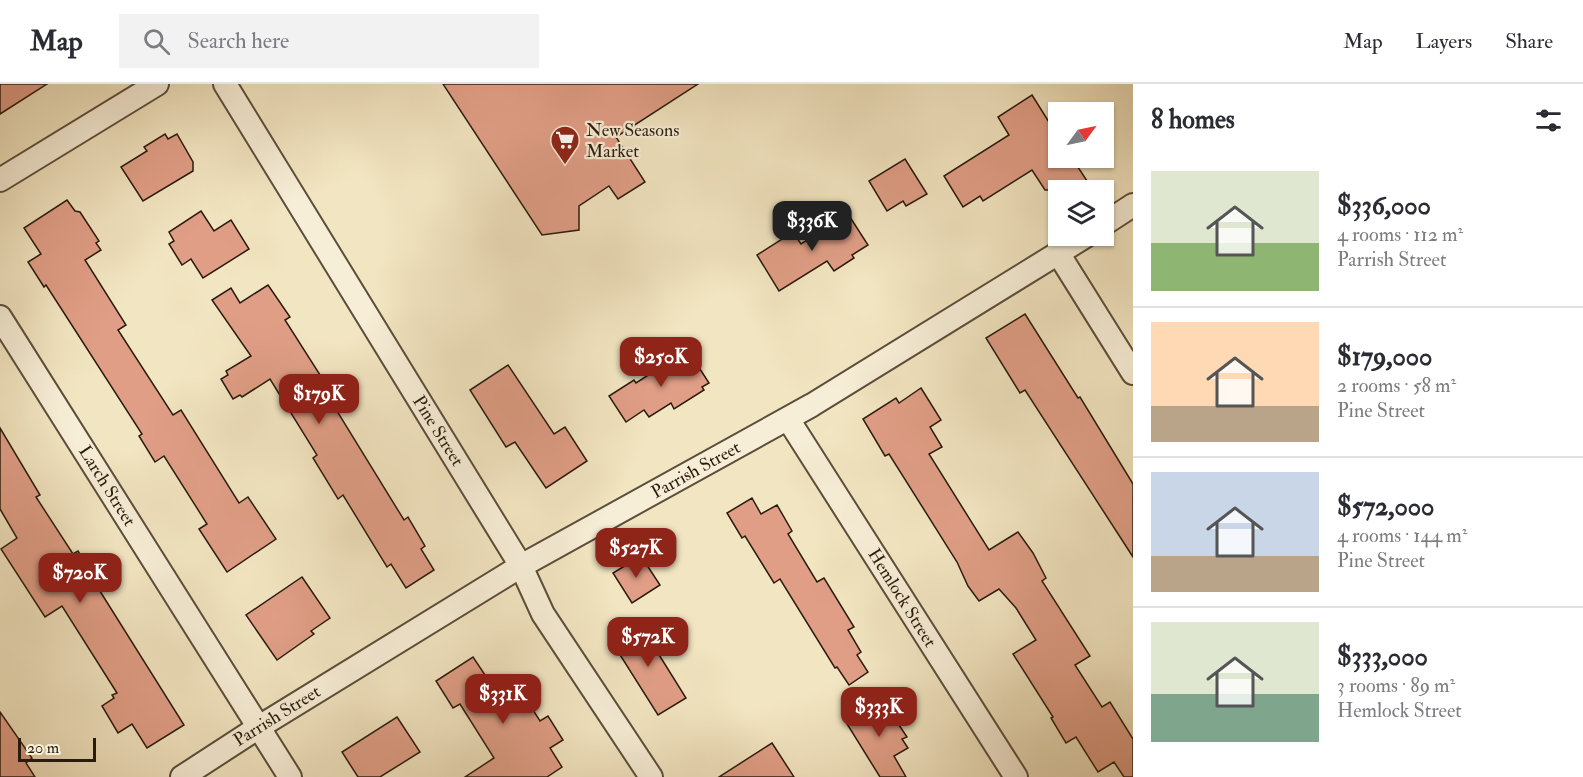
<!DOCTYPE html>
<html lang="en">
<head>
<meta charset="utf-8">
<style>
  body { margin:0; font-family:"IM FELL Double Pica",serif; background:#f2f2f3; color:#2b2b33; height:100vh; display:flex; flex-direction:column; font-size:22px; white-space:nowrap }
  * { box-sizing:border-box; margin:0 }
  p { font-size:20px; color:#7c7c81 }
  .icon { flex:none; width:33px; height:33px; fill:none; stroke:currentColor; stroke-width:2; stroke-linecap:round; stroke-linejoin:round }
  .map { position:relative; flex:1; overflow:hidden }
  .details { display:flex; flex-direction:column; background:#fff; width:450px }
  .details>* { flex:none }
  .needle { width:39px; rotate:57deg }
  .fabs { position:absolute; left:1048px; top:18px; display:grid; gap:12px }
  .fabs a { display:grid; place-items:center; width:66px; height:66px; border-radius:0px; background:#fff; box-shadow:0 2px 4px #0004; font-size:30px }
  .scale { position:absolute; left:18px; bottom:15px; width:78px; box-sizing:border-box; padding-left:6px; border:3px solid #2a1b0d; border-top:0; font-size:16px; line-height:21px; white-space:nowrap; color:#2a1b0d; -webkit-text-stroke:4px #f7eed7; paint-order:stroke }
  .price { position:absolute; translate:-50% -51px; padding:0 14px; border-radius:12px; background:#8f2418; color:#fff; font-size:20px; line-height:39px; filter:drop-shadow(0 2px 3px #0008) }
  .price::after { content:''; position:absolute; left:50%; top:36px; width:18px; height:14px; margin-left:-9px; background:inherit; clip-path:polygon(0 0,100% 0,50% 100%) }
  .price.active { background:#222; color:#fff }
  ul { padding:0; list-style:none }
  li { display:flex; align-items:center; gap:18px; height:150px; padding:0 18px }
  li+li { border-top:2px solid #e1e1e2 }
  li span { display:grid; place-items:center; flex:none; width:168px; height:120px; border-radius:0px; color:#555 }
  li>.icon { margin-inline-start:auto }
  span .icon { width:72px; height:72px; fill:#fffc; stroke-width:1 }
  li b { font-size:26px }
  h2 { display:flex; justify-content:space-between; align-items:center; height:72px; padding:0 18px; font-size:26px }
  header { display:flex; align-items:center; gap:36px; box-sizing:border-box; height:84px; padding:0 30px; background:#fff; border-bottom:2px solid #e1e1e2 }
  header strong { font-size:28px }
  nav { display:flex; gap:33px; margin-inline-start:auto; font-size:21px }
  .search { width:420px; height:54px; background:#f2f2f3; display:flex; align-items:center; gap:15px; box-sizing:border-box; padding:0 21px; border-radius:0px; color:#7c7c81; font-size:22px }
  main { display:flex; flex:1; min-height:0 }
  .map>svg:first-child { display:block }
  .building { fill:#e09e86; stroke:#2a1b0d; stroke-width:1.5 }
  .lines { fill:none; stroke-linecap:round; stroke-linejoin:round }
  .minor-casing { stroke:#5c4e3a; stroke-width:26 }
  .minor { stroke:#f7eed7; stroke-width:22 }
  .labels { text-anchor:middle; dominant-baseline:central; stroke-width:4.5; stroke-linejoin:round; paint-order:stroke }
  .poi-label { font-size:18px; fill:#2a1b0d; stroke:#f7eed7; text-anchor:start }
  .street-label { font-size:18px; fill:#2a1b0d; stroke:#f7eed7 }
</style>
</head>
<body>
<header>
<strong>Map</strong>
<div class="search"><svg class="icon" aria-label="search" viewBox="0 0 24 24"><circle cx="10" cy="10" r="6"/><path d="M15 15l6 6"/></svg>Search here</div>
<nav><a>Map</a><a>Layers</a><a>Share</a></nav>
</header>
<main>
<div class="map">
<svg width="1133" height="693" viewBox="0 0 1133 693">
  <rect width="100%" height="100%" fill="#f2e5c1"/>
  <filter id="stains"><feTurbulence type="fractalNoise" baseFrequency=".00333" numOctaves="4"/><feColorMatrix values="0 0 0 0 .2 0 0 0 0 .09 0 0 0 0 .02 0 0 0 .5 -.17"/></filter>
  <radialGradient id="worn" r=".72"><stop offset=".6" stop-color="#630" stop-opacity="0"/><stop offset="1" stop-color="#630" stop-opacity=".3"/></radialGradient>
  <g class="building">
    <path d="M0 0H47L0 30Z"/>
    <path d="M443 0H698L616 53 645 98 618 115 609 102 579 122V146L542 151Z"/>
    <path d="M1032 11 1059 54V74H1072L1093 106H1045L1032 86 983 117 980 112 963 123 944 92 1009 51 998 33Z"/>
    <path d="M165 50 168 55 177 50 193 78V87L143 117 121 83 147 67 144 63Z"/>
    <path d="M905 75 927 110 906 122 903 117 887 127 869 97Z"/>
    <path d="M67 116 75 127 80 128 99 157 96 159 101 166 85 176 126 241 118 246 173 331 181 326 239 419 248 413 276 455 227 488 199 445 207 440 164 372 155 378 139 352 142 350 46 201 44 203 28 178 41 170 24 144Z"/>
    <path d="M201 127 214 147 231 136 249 165 203 194 191 175 182 181 169 160 174 157 169 148Z"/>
    <path d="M848 130 868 161 852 171 854 174 834 187 827 177 779 207 757 171 793 148 801 160Z"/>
    <path d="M268 201 290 233 285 236 336 316 332 319 404 436 408 433 425 462 421 465 434 486 406 504 391 480 387 483 343 411 338 415 313 374 317 371 270 295 242 313 240 311 233 315 221 295 228 291 226 287 251 272 212 216 231 204 240 219Z"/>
    <path d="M1025 230 1078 314 1080 313 1133 400V473L1025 306 1020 309 986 254Z"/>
    <path d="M689 268 709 299 702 303 704 306 674 325 671 319 649 333 644 326 626 338 609 312 634 296 636 299 681 270 683 272Z"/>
    <path d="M508 281 554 350 565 343 587 377 546 404 515 358 506 363 470 306Z"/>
    <path d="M921 304 941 336 930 343 942 363 929 370 989 466 1018 448 1033 469 1046 494 1042 497 1090 572 1075 581 1102 623 1110 618 1133 655V693H1124L1114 678 1098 688 1076 653 1066 659 1051 634 1053 633 1013 570 1036 556 1016 524 999 505 979 517 968 502 957 478 889 370 885 372 863 335 896 314 899 319Z"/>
    <path d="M0 344 40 411 36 413 73 470 78 467 95 494 93 496 184 641 147 664 132 640 118 649 102 622 114 614 112 611 117 609 62 522 45 533 1 465 17 454 0 425Z"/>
    <path d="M752 414 761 430 777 421 792 447 788 450 817 498 824 494 854 543 848 546 861 568 857 571 868 588 849 601 837 583 835 584 780 495 774 499 745 452 742 454 727 429Z"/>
    <path d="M641 472 660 501 632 519 613 489Z"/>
    <path d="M302 493 330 534 311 547 314 550 277 576 246 531Z"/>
    <path d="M638 537 686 614 658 631 610 555Z"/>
    <path d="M473 573 487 594 491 592 503 610 517 601 540 637 548 632 563 656 550 664 562 683 547 693H465L494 674 460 620 453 624 436 597Z"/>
    <path d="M877 615 891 637 895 635 907 653 902 655 908 664 894 672 906 693H880L844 635Z"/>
    <path d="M0 628 32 674 26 679 35 693H0Z"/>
    <path d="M397 633 420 668 380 693H358L342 668Z"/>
    <path d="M772 659 794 693H719Z"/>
  </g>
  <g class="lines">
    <g class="minor-casing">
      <g id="minor">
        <path d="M225 0 521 482 543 530 651 693"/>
        <path d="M0 96 157 0"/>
        <path d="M1104 140 1133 121"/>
        <path d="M1058 169 1133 289"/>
        <path d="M0 233 290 693"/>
        <path d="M788 335 1016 693"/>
        <path d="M182 693 259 643 521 482 812 321 1086 152"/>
      </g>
    </g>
    <use href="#minor" class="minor"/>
  </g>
  <defs>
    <g id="supermarket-pin" transform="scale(1.5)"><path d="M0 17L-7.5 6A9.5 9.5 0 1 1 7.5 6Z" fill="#8f2418" stroke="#f7eed7"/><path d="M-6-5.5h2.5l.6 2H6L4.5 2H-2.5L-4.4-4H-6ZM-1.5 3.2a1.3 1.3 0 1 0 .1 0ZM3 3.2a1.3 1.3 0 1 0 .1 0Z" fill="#fff"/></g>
  </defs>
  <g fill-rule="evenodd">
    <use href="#supermarket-pin" x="565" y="56"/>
  </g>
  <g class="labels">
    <g class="poi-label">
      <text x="586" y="46">New Seasons<tspan x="586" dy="21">Market</tspan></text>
    </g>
    <g class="street-label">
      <text transform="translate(438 347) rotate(58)">Pine Street</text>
      <text transform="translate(696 386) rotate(-29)">Parrish Street</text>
      <text transform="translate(107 402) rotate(58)">Larch Street</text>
      <text transform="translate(902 514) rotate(58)">Hemlock Street</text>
      <text transform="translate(277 632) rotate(-32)">Parrish Street</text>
    </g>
  </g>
  <rect width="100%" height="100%" filter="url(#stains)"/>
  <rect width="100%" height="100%" fill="url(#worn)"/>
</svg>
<div class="fabs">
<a><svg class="needle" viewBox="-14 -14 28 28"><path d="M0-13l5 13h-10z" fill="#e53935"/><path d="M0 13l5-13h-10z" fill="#7c7c81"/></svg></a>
<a><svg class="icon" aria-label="layers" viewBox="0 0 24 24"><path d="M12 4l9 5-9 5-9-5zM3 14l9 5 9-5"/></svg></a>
</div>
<div class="scale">20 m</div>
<b class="price active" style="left:812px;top:168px">$336K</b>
<b class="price" style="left:661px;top:304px">$250K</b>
<b class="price" style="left:319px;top:341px">$179K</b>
<b class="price" style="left:636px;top:495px">$527K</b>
<b class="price" style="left:80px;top:520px">$720K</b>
<b class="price" style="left:648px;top:584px">$572K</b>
<b class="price" style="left:503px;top:641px">$331K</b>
<b class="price" style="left:879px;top:654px">$333K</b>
</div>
<section class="details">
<h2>8 homes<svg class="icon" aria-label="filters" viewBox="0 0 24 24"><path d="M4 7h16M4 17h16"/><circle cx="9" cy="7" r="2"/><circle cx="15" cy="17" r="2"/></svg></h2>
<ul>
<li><span style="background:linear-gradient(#dfe7d0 60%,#8fb573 0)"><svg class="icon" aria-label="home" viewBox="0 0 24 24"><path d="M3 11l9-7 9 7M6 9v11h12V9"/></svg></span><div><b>$336,000</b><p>4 rooms · 112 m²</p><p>Parrish Street</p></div></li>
<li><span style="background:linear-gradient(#ffd9b3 70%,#b9a48a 0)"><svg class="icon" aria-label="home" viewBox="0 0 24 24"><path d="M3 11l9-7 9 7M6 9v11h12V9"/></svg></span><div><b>$179,000</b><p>2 rooms · 58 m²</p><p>Pine Street</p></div></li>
<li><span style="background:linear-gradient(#c9d6e8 70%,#b9a48a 0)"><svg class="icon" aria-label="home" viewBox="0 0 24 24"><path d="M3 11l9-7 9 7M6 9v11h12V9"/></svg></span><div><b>$572,000</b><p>4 rooms · 144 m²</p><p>Pine Street</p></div></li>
<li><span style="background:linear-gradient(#dfe7d0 60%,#7fa58c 0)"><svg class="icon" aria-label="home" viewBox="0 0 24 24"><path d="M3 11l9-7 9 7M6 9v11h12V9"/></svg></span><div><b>$333,000</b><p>3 rooms · 89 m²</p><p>Hemlock Street</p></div></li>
</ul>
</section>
</main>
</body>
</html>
